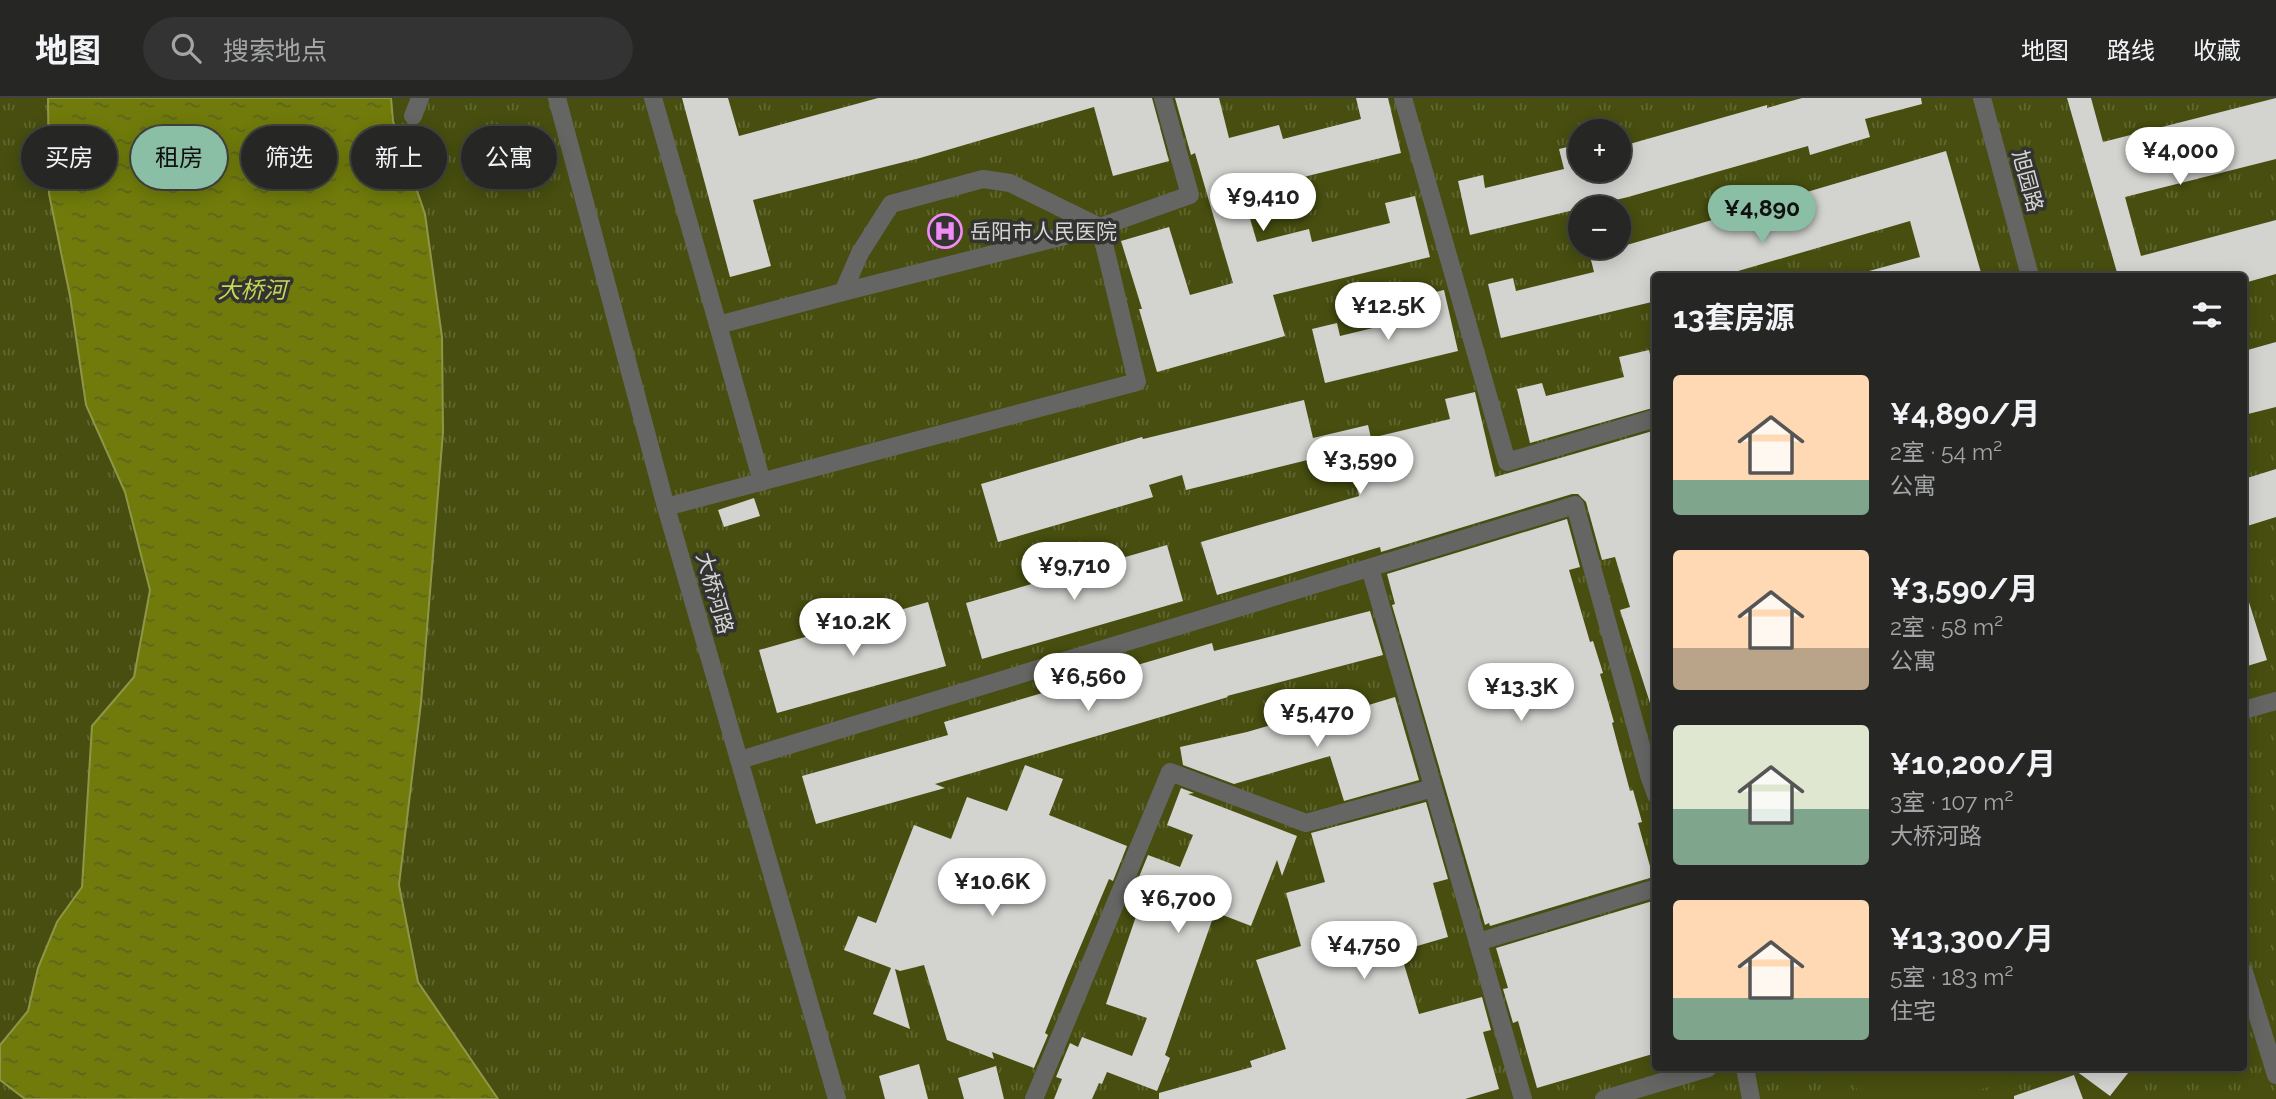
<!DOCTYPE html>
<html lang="zh">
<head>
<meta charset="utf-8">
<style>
  body { margin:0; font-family:Raleway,"Noto Sans SC",sans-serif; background:#323332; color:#f1f3f6; height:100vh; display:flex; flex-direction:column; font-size:26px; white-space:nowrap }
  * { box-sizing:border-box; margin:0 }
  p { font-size:23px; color:#a4a5a7 }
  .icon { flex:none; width:38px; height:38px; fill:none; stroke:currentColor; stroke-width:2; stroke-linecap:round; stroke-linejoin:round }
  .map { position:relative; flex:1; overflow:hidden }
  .details { position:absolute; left:1652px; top:175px; width:595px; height:798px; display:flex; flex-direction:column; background:#262725; border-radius:7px; box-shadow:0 4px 18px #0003,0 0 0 2px #424442 }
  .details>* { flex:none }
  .top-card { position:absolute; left:21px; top:28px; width:665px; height:63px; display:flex; gap:14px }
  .buttons { position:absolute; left:1568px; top:21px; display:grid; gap:14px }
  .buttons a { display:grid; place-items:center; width:63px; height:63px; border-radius:50%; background:#262725; box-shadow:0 4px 18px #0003,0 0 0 2px #424442; font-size:35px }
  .price { position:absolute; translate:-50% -60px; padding:0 16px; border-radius:24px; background:#fff; color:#222; font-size:23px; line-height:46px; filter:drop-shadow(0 2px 4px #0008) }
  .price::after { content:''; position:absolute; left:50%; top:42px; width:21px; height:16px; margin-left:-10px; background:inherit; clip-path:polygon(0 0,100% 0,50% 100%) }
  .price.on { background:#8abfa5; color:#111 }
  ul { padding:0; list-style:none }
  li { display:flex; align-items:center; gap:21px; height:175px; padding:0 21px }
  li span { display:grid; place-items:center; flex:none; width:196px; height:140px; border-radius:7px; color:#555 }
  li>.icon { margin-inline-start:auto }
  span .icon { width:84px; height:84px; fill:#fffc; stroke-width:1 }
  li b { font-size:30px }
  h2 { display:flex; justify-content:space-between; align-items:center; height:84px; padding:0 21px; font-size:30px }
  .chip { padding:0 24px; border-radius:32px; background:#262725; box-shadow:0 4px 18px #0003,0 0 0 2px #424442; font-size:24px; line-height:63px }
  .chip.on { background:#8abfa5; color:#111 }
  header { display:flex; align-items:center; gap:42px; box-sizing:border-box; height:98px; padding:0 35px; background:#262725; border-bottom:2px solid #424442 }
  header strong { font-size:33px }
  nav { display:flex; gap:38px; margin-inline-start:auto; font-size:24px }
  .search { width:490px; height:63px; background:#323332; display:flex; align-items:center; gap:18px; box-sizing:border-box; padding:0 24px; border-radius:38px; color:#a4a5a7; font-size:26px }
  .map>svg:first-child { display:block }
  .grass { fill:url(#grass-tufts); fill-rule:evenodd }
  .pitch { fill:#474e0f }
  .water { fill:url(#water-ripples); stroke:#8f9647; stroke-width:2 }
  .building { fill:#d3d4d0 }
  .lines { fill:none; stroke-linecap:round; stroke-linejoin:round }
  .minor { stroke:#656564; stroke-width:18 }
  .tertiary { stroke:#656564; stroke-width:18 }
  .labels { text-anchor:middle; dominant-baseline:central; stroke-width:7; stroke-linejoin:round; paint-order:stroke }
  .street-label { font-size:21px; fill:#d6d6d4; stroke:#333431 }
  .poi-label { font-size:21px; fill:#d6d6d4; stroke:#333431; text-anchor:start }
  .water-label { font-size:23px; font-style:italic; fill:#c7d756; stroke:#333431 }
</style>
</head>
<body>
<header>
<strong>地图</strong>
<div class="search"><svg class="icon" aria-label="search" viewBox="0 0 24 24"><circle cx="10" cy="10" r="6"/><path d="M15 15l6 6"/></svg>搜索地点</div>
<nav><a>地图</a><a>路线</a><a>收藏</a></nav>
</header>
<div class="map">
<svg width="2276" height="1001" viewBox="0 0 2276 1001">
  <defs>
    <pattern id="grass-tufts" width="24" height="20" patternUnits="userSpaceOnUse" patternTransform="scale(1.75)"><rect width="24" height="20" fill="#474e0f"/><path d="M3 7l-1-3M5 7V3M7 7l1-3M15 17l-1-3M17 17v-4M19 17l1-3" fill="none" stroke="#616731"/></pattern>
    <pattern id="water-ripples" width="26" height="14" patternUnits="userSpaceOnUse" patternTransform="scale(1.75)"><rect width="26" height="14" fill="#707b0b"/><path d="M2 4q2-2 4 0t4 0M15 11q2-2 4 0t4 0" fill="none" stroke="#5d6320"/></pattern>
  </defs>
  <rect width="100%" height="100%" fill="#333431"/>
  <path class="grass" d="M0 0H2276V1001H0ZM1580 33H1619V72H1580ZM1580 110H1619V149H1580ZM1656 178H2244V970H1656Z"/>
  <path class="pitch" d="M1850 970H2017L2013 981 1951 1001H1873L1858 995Z"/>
  <path class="water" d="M48 0H391L393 23 425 116 442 239 443 334 421 605 399 787 418 884 498 1001H25L0 982V947L28 913 38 870 57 824 82 789 92 628 134 579 150 492 125 394 86 307 70 198 49 96Z"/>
  <g class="building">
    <path d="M682 0H728L739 38 878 0H1152L1169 63 1113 78 1094 9 920 60 753 102 771 168 730 179Z"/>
    <path d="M1175 0H1219L1229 40 1279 27 1283 41 1361 21 1356 0H1388L1401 55 1242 94 1257 144 1309 131 1312 144 1390 125 1385 105 1415 98 1430 159 1273 197 1285 238 1157 274 1139 211H1142L1121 143 1169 129 1190 197 1233 185 1195 55 1191 57Z"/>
    <path d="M1802 0H1921L1922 6 1865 21 1870 39 1810 57 1808 48 1628 99 1470 137 1458 83 1483 77 1485 90 1564 71 1559 51 1580 46V72H1619V49L1767 7V10Z"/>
    <path d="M2067 0H2091L2103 44 2276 0V61L2125 99 2141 158 2276 122V176L2244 185V178H2118Z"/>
    <path d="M1946 53 1982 178H1870L1869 173 1920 159 1910 123 1721 178H1656V203L1501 240 1488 186 1513 180 1516 193 1594 174 1589 154 1620 149Z"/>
    <path d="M1444 192 1458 253 1325 285 1312 231 1337 225 1340 238 1418 219 1414 199Z"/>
    <path d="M2276 244V309L2244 317V253Z"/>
    <path d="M1649 252 1656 280V309L1530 345 1517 291 1542 285 1546 298 1624 279 1619 259Z"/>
    <path d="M1475 294 1495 379 1656 332V607L1651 608 1620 512 1630 509 1615 459 1602 462 1586 404 1578 396H1572L1381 454 1380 449 1217 497 1201 444 1359 398 1348 352 1186 392 1182 377 1149 387 1153 399 998 444 981 386 1142 339 1143 341 1304 302 1313 340 1368 327 1371 340 1450 321 1445 301Z"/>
    <path d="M2276 371V419L2244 429V381Z"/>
    <path d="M754 400 760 418 724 429 718 412Z"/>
    <path d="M1567 421 1580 469 1569 472 1590 544 1593 543 1603 575 1600 576 1614 624 1612 625 1630 693 1633 692 1642 724 1638 725 1653 779 1490 828 1489 825 1485 827 1392 507 1395 506 1387 476Z"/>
    <path d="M1167 447 1183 503 982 561 966 505Z"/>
    <path d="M2244 501H2248L2267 562 2244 569Z"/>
    <path d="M928 504 946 568 777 615 759 552Z"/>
    <path d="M1370 513 1383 557 1227 598 1228 599 935 686 945 690 816 726 802 678 948 637 944 624 1212 545 1214 553Z"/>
    <path d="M1395 599 1419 682 1344 703 1330 658 1234 686 1183 667 1180 649 1247 634 1337 608 1339 616Z"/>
    <path d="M1025 667 1063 681 1049 717 1127 748 1113 783 1109 781 1067 880 1045 935 1048 937 1034 970 992 954 994 961 947 942 924 867 900 873 895 871 910 931 873 916 891 870 844 852 858 818 876 825 914 727 951 741 967 699 1007 713Z"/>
    <path d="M1181 690 1194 695 1188 696 1297 738 1282 778 1277 762 1251 828 1215 814 1165 957 1170 960 1157 993 1107 974 1102 986 1099 985 1092 1001H1054L1062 981 1056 979 1070 945 1078 949 1082 939 1132 958 1147 920 1106 906 1144 795 1134 791 1148 757 1180 769 1193 737 1167 727Z"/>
    <path d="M1426 704 1448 781 1433 785 1448 839 1400 853 1419 916 1482 899 1491 932 1483 934 1499 991 1465 1001H1159V995L1252 969 1250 963 1286 951 1256 862 1301 848 1286 795 1325 784 1311 735Z"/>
    <path d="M1656 802V955L1537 990 1518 923 1513 925 1503 891 1508 890 1496 850Z"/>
    <path d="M919 966 928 1001H885L879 978Z"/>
    <path d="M996 968 1004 1001H964L958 980Z"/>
    <path d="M2072 970H2132L2110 998Z"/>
    <path d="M2074 977 2083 1001H2014V998Z"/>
  </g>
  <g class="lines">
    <g class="minor">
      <path d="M653 0 718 227"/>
      <path d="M1403 0 1507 364 1656 320"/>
      <path d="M413 18 420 0"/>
      <path d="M843 194 1100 129 1190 97 1163 0"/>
      <path d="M666 409 1137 284 1100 129 1010 85 983 81 891 106 860 155 843 194 718 227 762 384"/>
      <path d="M1370 470 1523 1001"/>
      <path d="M2244 612 2276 603"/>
      <path d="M740 662 1575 407 1649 677 1656 675"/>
      <path d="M1649 677 1656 697"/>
      <path d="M1478 844 1656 790"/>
      <path d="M1745 970 1751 1001"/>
      <path d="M1034 1001 1170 674 1306 725 1433 690"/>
      <path d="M1604 1001 1708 970"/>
    </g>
    <g class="tertiary">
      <path d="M557 0 666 409 837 1001"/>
      <path d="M1982 0 2030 178"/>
      <path d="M2244 874 2276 977"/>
    </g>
  </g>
  <defs>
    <g id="hospital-ring" transform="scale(1.75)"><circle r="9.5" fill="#333431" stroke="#f18bf5" stroke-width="1.5"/><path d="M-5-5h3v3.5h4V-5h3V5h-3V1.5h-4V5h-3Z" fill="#f18bf5"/></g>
  </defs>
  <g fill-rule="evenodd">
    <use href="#hospital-ring" x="945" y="133"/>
  </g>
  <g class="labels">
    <g class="street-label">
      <text transform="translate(2028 83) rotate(75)">旭园路</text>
      <text transform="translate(715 495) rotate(74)">大桥河路</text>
    </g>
    <g class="poi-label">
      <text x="970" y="133">岳阳市人民医院</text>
    </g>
    <g class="water-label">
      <text x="252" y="191">大桥河</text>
    </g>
  </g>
</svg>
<div class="buttons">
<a>+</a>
<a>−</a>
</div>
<b class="price" style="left:2180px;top:89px">¥4,000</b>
<b class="price" style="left:1263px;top:135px">¥9,410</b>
<b class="price on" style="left:1762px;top:147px">¥4,890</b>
<b class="price" style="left:1388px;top:244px">¥12.5K</b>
<b class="price" style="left:1360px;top:398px">¥3,590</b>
<b class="price" style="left:1074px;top:504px">¥9,710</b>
<b class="price" style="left:853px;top:560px">¥10.2K</b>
<b class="price" style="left:1088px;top:615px">¥6,560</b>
<b class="price" style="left:1521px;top:625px">¥13.3K</b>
<b class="price" style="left:1317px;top:651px">¥5,470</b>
<b class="price" style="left:992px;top:820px">¥10.6K</b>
<b class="price" style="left:1178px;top:837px">¥6,700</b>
<b class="price" style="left:1364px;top:883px">¥4,750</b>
<div class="top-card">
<a class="chip">买房</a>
<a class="chip on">租房</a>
<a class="chip">筛选</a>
<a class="chip">新上</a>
<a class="chip">公寓</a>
</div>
<section class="details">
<h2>13套房源<svg class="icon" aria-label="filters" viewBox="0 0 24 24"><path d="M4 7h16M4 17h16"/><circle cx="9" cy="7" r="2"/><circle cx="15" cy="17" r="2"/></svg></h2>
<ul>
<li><span style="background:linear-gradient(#ffd9b3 75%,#7fa58c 0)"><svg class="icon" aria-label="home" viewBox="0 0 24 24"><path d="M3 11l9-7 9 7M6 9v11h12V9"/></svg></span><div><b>¥4,890/月</b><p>2室 · 54 m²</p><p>公寓</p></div></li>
<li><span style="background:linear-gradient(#ffd9b3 70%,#b9a48a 0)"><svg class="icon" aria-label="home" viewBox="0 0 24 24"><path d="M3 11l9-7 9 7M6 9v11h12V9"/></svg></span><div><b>¥3,590/月</b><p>2室 · 58 m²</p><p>公寓</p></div></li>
<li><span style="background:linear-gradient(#dfe7d0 60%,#7fa58c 0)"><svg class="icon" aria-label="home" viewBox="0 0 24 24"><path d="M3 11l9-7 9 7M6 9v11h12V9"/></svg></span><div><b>¥10,200/月</b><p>3室 · 107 m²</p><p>大桥河路</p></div></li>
<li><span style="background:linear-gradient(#ffd9b3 70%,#7fa58c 0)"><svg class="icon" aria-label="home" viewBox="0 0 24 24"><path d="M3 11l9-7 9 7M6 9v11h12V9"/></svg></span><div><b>¥13,300/月</b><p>5室 · 183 m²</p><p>住宅</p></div></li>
</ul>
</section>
</div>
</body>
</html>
